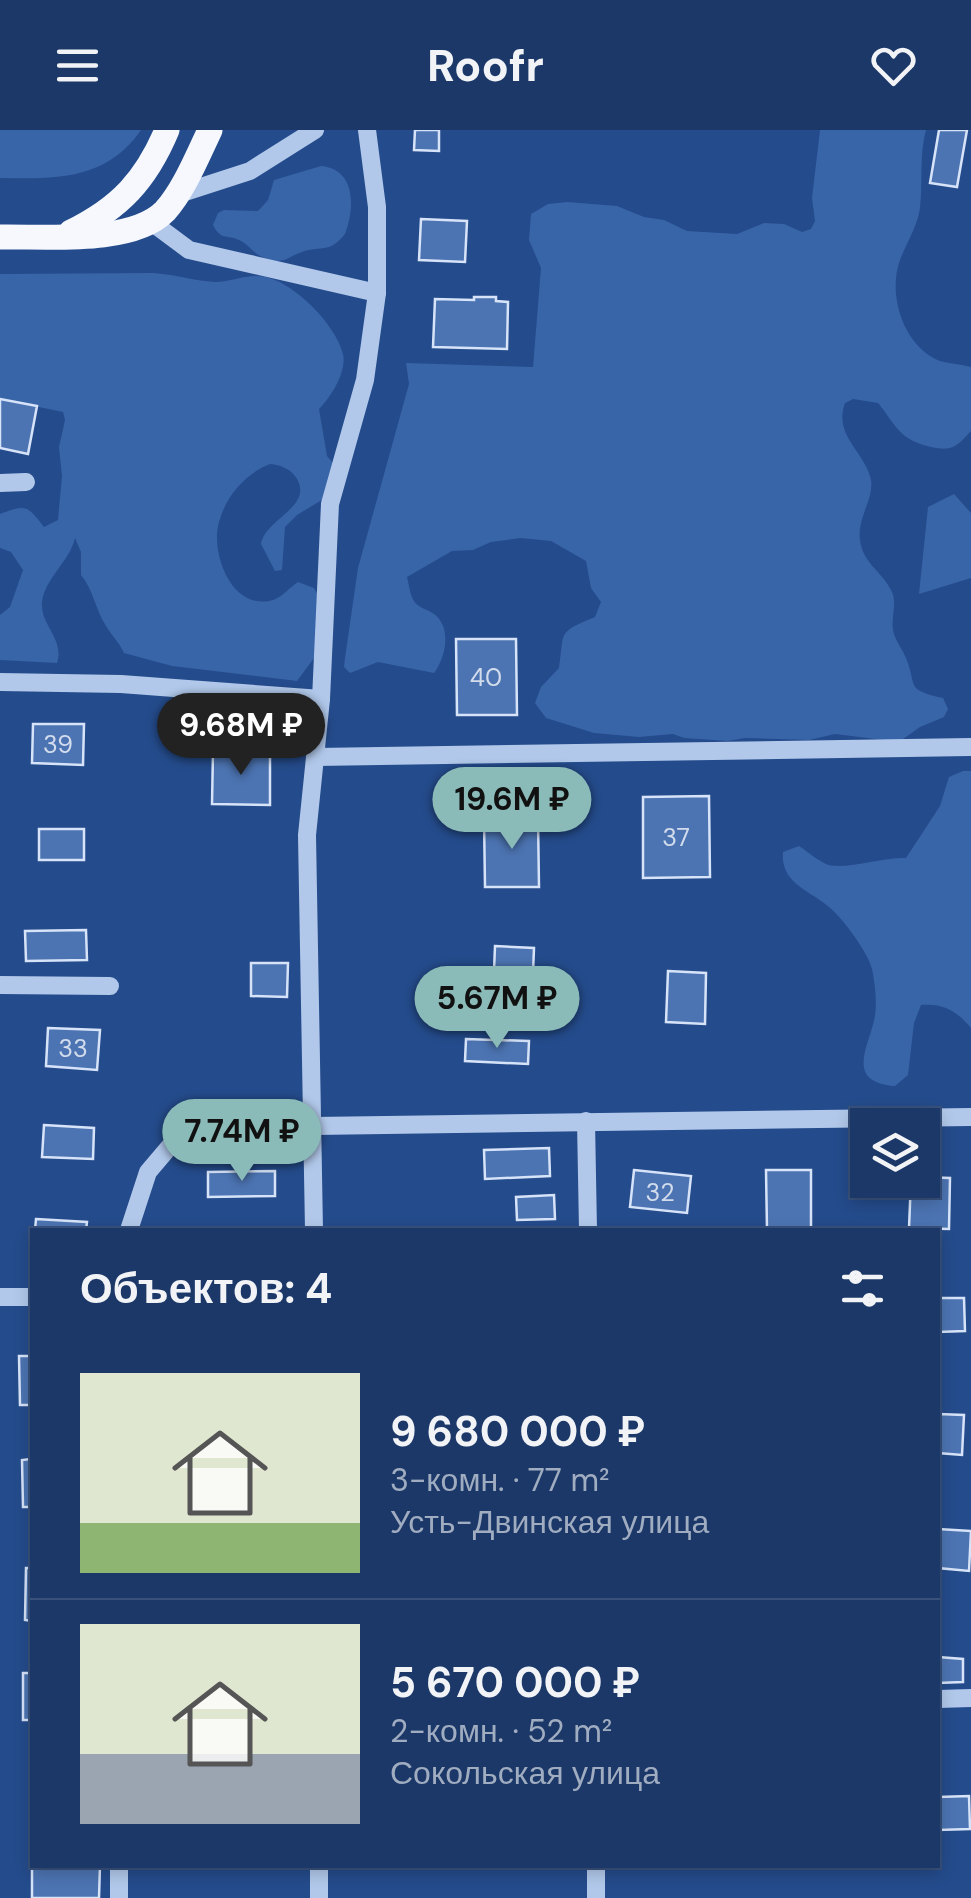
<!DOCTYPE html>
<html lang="ru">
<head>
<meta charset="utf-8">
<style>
  body { margin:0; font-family:"DM Sans",sans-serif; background:#243f6e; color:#f1f3f6; height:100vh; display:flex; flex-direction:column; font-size:38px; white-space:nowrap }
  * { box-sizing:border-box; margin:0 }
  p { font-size:32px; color:#a0acc0 }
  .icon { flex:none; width:55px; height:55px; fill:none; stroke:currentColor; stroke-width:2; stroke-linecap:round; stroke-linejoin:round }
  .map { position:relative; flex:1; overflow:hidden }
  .drawer { position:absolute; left:30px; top:1098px; width:910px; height:640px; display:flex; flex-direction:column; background:#1b3868; border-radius:0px; box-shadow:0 5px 15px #0003,0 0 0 2px #39527c }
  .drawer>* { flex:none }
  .controls { position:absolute; left:850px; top:978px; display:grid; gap:20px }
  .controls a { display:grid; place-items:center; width:90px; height:90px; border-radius:0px; background:#1b3868; box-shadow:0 5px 15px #0003,0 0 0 2px #39527c; font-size:50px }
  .price { position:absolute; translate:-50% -85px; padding:0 22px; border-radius:35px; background:#8bbbb9; color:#111; font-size:32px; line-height:65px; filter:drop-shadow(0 2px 5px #0008) }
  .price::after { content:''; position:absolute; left:50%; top:60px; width:30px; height:22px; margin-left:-15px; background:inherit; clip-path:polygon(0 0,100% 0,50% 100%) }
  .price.active { background:#222; color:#fff }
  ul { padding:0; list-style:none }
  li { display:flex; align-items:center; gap:30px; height:250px; padding:0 50px }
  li+li { border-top:2px solid #39527c }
  li span { display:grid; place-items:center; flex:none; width:280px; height:200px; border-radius:0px; color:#555 }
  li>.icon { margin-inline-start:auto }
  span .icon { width:120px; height:120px; fill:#fffc; stroke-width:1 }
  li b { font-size:42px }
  h2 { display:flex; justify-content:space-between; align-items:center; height:120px; padding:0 50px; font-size:42px }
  header { display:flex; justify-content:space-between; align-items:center; height:130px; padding:0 50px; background:#1b3868; font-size:45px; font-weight:700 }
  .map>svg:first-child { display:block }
  .green { fill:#3864a8 }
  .building { fill:#4c74b2; stroke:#d6e3f8; stroke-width:2.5 }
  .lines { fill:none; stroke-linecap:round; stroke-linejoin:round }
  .minor { stroke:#b1c8ea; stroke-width:18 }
  .major { stroke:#f6f8fe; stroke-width:25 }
  .labels { text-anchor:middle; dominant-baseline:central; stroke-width:9; stroke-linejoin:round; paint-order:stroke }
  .number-label { font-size:25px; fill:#d2dcec }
</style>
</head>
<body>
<header><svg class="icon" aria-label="menu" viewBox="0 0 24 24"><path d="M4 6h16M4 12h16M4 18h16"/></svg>Roofr<svg class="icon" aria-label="heart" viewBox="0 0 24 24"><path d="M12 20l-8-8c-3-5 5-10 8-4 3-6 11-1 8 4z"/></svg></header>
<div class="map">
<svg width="971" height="1768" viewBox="0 0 971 1768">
  <rect width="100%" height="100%" fill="#244b8b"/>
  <g class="green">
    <path d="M0 0H141C106 51 54 49 0 48Z"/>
    <path d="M820 0H926C919 26 923 52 920 78 918 95 906 114 900 130 887 165 904 217 940 231 950 234 961 234 971 237V301C955 319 950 322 927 316 898 308 896 295 878 273L853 269 845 273C833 306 865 321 871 350 874 369 857 388 860 410 863 434 883 442 892 462 897 474 891 487 893 500 895 511 902 518 906 528 918 557 904 559 943 568L948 579 944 587 920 597 899 612 835 604 809 610 745 608 728 611 684 608 673 604 639 607 594 603 546 588 535 573 541 557 559 538C565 501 556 503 595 487L601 472 591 458 586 431 551 411 520 408 491 412 473 420 452 421 407 447C409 455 410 465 414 471 418 478 427 479 434 484 452 497 446 527 434 543L378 532 350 543 344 537 345 528 358 438 409 254 406 233 533 237 541 138 529 110 531 84 548 74 567 72 617 76 644 87 664 90 687 101 737 104 764 93 784 94 802 102 811 99 815 91 812 68Z"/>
    <path d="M321 36C356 39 355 78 345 104 329 124 322 115 302 122 285 128 285 135 265 128 254 125 249 114 239 110 226 104 221 111 213 95L218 83 224 80 258 81 268 70 274 50Z"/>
    <path d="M153 143C174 144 194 151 215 152 234 152 249 142 269 148 296 155 336 195 343 224 347 242 331 267 319 279L327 326 338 339 332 364 297 385 285 397 282 440 275 441 261 414C265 389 313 377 297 349 291 339 281 335 270 334 245 344 226 366 219 392 210 423 232 482 273 470 281 468 290 457 298 452L314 458 318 465 317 524 297 551 172 536 124 523C119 512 112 506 106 496 95 479 94 461 81 445V422L75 408C70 431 45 448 42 472 40 495 65 509 57 533L0 530V485L10 477 23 440 11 422 0 418V384C26 374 27 375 44 397L58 390 62 346 59 317 65 290 63 282 0 269V144Z"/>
    <path d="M954 364 971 383V448L919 464 928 377Z"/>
    <path d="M963 641H971V898C957 881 943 873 921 875L914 893 908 945 895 956C843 952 870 915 875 886 877 871 875 854 872 839 869 824 842 787 829 777 809 760 780 753 783 722L799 716C808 722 817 730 826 734 842 741 882 727 906 728L940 676 949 647Z"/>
  </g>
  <g class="building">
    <path d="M415 0H439V21L414 20Z"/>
    <path d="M939 0H967L957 57 930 53Z"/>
    <path d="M421 89 467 91 465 132 419 130Z"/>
    <path d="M474 167H496V171L508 172 507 219 433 217 435 169 474 170Z"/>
    <path d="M0 269 37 276 28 324 0 318Z"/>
    <path d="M456 509H516L517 585H457Z"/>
    <path d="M33 594H84L83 635 32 633Z"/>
    <path d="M213 621 270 622V675L212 674Z"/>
    <path d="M709 666 710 747 643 748V667Z"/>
    <path d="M538 687 539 757H485L484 688Z"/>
    <rect x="39" y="699" width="45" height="31"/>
    <path d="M86 800 87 830 26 831 25 801Z"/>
    <path d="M495 816 534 818 532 868 493 867Z"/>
    <path d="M251 833H288L287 867 251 866Z"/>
    <path d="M668 841 706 843 705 894 666 892Z"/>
    <path d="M48 898 100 900 97 940 46 936Z"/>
    <path d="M466 909 529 911 528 934 465 931Z"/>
    <path d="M44 995 94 998 93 1029 42 1027Z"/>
    <path d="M549 1018 550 1046 485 1049 484 1020Z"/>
    <path d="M634 1040 691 1046 687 1083 630 1077Z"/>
    <path d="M766 1040H811V1100H767Z"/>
    <path d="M275 1041V1066L208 1067V1042Z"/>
    <path d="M922 1047 950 1048 949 1099 909 1098 911 1050H922Z"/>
    <path d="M554 1065 555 1089 517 1090 516 1067Z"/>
    <path d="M36 1089 87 1092 86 1100H35Z"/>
    <path d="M938 1168H964L965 1201 938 1202Z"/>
    <path d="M19 1226H32V1377H23L22 1330 31 1329 30 1275H20Z"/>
    <path d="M938 1284 964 1285 962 1325 938 1323Z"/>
    <path d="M938 1399 971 1401 969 1441 938 1438Z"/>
    <path d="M26 1438H32V1491L25 1490Z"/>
    <path d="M938 1527 963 1529V1552L938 1553Z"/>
    <rect x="23" y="1543" width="9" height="47"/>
    <path d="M969 1666 970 1699 938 1700V1667Z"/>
    <path d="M32 1718V1735H100L99 1768H32Z"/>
  </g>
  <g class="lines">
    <g class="minor">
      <path d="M367 0 377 77V163"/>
      <path d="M176 65 250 41 315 0"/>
      <path d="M150 91 189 120 377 163 365 250 330 374 321 569"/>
      <path d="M0 353 26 352"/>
      <path d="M0 552 121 554 321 569 307 705 314 1100"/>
      <path d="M316 627 971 617"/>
      <path d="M0 855 110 856"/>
      <path d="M586 991 588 1100"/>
      <path d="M129 1100 148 1042 176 1009 206 989 314 996 971 987"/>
      <path d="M0 1167H32"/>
      <path d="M938 1569 971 1568"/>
      <path d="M119 1735V1768"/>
      <path d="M319 1735V1768"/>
      <path d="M596 1768V1735"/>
    </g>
    <g class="major">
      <path d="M71 102C120 78 146 50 167 0"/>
      <path d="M0 107C44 106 132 115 165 81 184 60 198 25 210 0"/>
    </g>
  </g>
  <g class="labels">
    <g class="number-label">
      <text x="486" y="547">40</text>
      <text x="58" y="614">39</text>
      <text x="676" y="707">37</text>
      <text x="73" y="918">33</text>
      <text x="660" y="1062">32</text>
    </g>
  </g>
</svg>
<div class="controls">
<a><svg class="icon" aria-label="layers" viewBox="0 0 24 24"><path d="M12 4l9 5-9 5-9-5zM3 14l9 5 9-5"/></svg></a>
</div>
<b class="price active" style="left:241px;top:648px">9.68M ₽</b>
<b class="price" style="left:512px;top:722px">19.6M ₽</b>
<b class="price" style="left:497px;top:921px">5.67M ₽</b>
<b class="price" style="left:242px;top:1054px">7.74M ₽</b>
<section class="drawer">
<h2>Объектов: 4<svg class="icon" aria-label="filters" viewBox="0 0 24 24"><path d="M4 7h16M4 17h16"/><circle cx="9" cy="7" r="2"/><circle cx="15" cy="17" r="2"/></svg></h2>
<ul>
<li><span style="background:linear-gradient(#dfe7d0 75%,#8fb573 0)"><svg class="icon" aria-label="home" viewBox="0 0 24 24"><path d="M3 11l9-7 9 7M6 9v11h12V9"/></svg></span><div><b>9 680 000 ₽</b><p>3-комн. · 77 m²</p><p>Усть-Двинская улица</p></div></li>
<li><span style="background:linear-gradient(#dfe7d0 65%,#9aa5b1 0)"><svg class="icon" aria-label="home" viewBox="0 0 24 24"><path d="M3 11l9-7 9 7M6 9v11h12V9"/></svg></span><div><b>5 670 000 ₽</b><p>2-комн. · 52 m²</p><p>Сокольская улица</p></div></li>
</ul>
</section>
</div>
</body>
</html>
